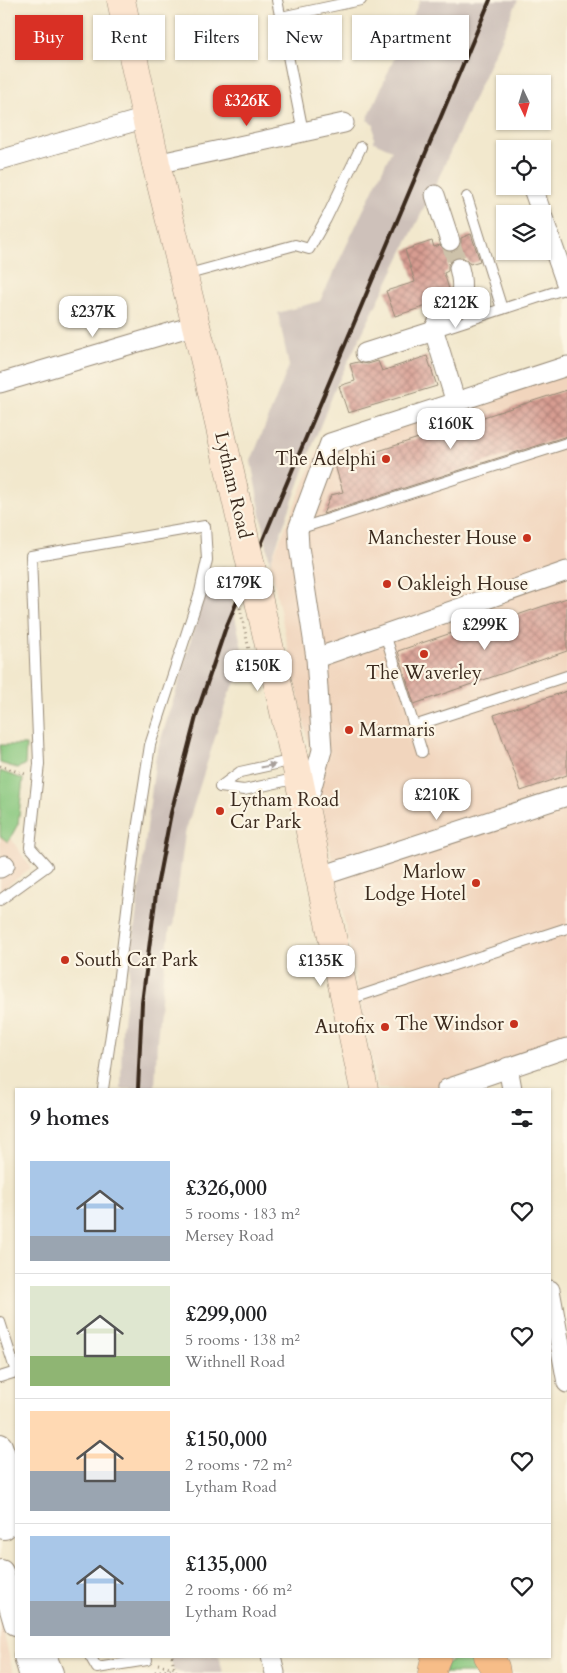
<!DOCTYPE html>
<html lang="en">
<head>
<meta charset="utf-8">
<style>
  body { margin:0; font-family:Cardo,serif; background:#f2f2f2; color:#202124; height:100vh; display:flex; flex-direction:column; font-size:19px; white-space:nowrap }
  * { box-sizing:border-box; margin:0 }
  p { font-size:16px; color:#757577 }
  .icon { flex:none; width:28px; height:28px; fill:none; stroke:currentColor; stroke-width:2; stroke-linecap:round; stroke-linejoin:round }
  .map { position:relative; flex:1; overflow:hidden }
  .sheet { position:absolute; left:15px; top:1088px; width:536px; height:570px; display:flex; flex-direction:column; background:#fff; border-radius:0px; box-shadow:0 1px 4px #0004 }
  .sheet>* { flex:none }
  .banner { position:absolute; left:15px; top:15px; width:538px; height:45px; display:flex; gap:10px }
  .needle { width:32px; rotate:176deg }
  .controls { position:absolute; left:496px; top:75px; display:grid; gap:10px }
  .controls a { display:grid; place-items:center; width:55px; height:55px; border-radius:0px; background:#fff; box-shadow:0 1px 4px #0004; font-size:25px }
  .price { position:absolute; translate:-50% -42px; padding:0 11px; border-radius:10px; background:#fff; color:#222; font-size:16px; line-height:32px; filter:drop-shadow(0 1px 2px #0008) }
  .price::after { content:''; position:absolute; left:50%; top:30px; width:15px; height:11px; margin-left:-8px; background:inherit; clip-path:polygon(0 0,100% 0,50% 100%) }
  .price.active { background:#d93025; color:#fff }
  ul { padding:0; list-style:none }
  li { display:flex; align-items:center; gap:15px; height:125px; padding:0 15px }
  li+li { border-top:1px solid #e0e0e0 }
  li span { display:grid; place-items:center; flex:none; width:140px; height:100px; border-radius:0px; color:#555 }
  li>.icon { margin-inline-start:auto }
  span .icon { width:60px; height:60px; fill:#fffc; stroke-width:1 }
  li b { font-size:21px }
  h2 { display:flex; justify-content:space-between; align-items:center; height:60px; padding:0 15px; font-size:21px }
  .pill { padding:0 18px; border-radius:0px; background:#fff; box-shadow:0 1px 4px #0004; font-size:18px; line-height:45px }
  .pill.active { background:#d93025; color:#fff }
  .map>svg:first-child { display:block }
  .built { fill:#f1d5bd }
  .railway { fill:#cec1ba }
  .grass { fill:#88c77e; stroke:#62784e }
  .building { fill:url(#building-cross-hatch) }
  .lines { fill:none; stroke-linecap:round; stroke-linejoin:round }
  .minor-tunnel { stroke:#cdc2aa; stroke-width:19; stroke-dasharray:19 9; stroke-linecap:butt }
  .service-casing { stroke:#968976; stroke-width:12 }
  .minor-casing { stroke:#968976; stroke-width:21 }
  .tertiary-casing { stroke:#968976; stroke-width:26 }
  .secondary-casing { stroke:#968976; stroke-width:29 }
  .trunk-casing { stroke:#968976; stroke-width:29 }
  .path { stroke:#968976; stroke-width:3; stroke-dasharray:1 4; stroke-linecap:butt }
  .service { stroke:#fff; stroke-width:10 }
  .minor { stroke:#fff; stroke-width:19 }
  .tertiary { stroke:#fff; stroke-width:24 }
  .secondary { stroke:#fce5cf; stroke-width:28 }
  .trunk { stroke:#f7bd88; stroke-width:28 }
  .rail { stroke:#3b2a1e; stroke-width:4 }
  .secondary-bridge-casing { stroke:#968976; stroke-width:29; stroke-linecap:butt }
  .path-bridge { stroke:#968976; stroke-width:3; stroke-dasharray:1 4; stroke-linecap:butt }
  .secondary-bridge { stroke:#fce5cf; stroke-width:28 }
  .oneway { fill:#a79f9a }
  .poi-dot { fill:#c8321e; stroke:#fcf5e5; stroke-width:2 }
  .labels { text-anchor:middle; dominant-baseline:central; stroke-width:4.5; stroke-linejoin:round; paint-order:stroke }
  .poi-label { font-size:19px; fill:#3b2a1e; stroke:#fcf5e5; text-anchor:end }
  .street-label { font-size:19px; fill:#3b2a1e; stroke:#fcf5e5 }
</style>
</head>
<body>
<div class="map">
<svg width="567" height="1673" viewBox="0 0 567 1673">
  <defs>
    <pattern id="building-cross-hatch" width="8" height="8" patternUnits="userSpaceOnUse" patternTransform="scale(1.25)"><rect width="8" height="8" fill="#d79c91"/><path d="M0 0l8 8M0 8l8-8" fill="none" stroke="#b07f76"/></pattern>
  </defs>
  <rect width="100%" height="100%" fill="#fcf5e5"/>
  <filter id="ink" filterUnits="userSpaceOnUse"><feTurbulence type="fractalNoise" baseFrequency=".02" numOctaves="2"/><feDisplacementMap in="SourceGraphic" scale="10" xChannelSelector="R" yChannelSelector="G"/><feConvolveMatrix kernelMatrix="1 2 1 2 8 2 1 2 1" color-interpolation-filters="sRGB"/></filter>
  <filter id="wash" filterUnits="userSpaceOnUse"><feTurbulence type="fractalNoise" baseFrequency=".0096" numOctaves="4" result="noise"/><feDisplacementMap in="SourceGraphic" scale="20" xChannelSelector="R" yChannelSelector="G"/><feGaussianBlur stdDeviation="1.12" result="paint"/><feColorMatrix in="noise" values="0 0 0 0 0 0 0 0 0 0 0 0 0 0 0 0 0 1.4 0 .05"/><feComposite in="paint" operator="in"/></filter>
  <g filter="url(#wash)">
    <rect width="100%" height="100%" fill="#f2e8cd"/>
    <g class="built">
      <path d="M567 363V1048L429 1089H378L316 779 270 563 323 439Z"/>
      <path d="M0 822 31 868 0 891Z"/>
      <path d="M0 1617 13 1673H0Z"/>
    </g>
    <g class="railway">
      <path d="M420 0H518L434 188 337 384 318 431 270 563 251 461 289 366 278 313 320 301 392 150 374 142V124L367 120Z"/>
      <path d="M224 566 246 667 229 693 185 833 173 927H170L163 979 157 1040 155 1089H121L122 1030 156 755 180 679 209 572Z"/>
      <path d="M170 1656H219L223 1673H181L173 1670Z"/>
    </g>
    <g class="grass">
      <path d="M0 745H26L25 765 17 768 0 763Z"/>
      <path d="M0 771 23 779 18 824 8 842 0 836Z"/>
      <path d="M458 1656C470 1656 476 1662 480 1673H444L446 1664Z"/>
    </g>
    <g id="blocks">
      <g class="building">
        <path d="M471 234 480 261 470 264 467 260 462 257H456L451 260 448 265V271L444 273 450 292 446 300 395 316 386 291 415 282 405 250 432 241 434 247 440 245 447 252H453L459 248 461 243V238Z"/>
        <path d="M427 356 437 386 348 413 339 386 355 381 350 364 358 362 368 364 378 361 382 371Z"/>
        <path d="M567 390V436L323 514 331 495 343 492 335 465Z"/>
        <path d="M567 598V651L414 704 398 651 496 618 497 622Z"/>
        <path d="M567 691V775L521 791 494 715Z"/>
      </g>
    </g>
  </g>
  <g filter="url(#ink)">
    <use href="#blocks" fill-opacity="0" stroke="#968976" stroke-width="1"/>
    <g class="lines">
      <path class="minor-tunnel" d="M450 241 459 268"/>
      <g class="service-casing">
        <g id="service">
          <path d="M277 0 303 132"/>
          <path d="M281 17 361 0"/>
          <path d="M467 197 502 309"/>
          <path d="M185 275 295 245 309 249 326 219 361 147"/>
          <path d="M435 331 567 288"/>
          <path d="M298 529 567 443"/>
          <path d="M385 634 414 726 567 676"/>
          <path d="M414 726 422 752"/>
          <path d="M220 787 240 772 294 760"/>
          <path d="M220 787 244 790 298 778"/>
          <path d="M0 900 47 866 30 847 39 764 31 556 205 526 207 560 200 592 150 745 135 843 116 1000 103 1089"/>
          <path d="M347 1000 567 928"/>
          <path d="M0 1322 16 1372"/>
          <path d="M0 1377 16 1372"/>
          <path d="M90 1656 97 1668 147 1660 146 1656"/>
        </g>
      </g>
      <g class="minor-casing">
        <g id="minor">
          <path d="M0 160 146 118"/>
          <path d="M156 164 344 123"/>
          <path d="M532 186 542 214"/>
          <path d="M435 195 450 241"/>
          <path d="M542 215 567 286"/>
          <path d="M365 353 434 331"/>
          <path d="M0 383 196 325"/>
          <path d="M456 403 434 331C436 321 445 317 452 310 464 298 463 283 459 268"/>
          <path d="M316 658 567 571"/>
          <path d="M307 805 322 750 316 658 299 547 298 529 330 443 567 366"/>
          <path d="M0 868 5 865"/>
          <path d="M318 877 567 796"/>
          <path d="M508 1067 512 1089"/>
          <path d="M447 1089 567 1048"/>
          <path d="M550 1290 567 1383"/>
          <path d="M271 1656 275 1673"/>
        </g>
      </g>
      <g class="tertiary-casing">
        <g id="tertiary">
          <path d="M0 1446 9 1471 16 1484"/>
          <path d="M4 1527V1509L9 1471"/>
          <path d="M1 1572 16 1623"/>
          <path d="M26 1656 31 1673"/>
          <path d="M44 1656 51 1673"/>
        </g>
      </g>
      <g class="secondary-casing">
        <g id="secondary">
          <path d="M121 0 156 164 206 366 233 486"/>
          <path d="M256 588 295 760 364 1089"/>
        </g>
      </g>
      <g class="trunk-casing">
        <g id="trunk">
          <path d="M488 1656 495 1667 496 1673"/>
          <path d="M432 1673 434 1663 437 1656"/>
        </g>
      </g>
      <g class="path">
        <path d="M0 766 25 774"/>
        <path d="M172 1656 174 1668 177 1673"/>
        <path d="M158 1664 174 1668"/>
        <path d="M155 1672 174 1668"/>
      </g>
      <use href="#service" class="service"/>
      <use href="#minor" class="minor"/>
      <use href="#tertiary" class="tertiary"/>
      <use href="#secondary" class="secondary"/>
      <use href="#trunk" class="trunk"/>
      <path class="rail" d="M138 1089 142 1003 157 886 171 813 197 713 225 630 490 0"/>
      <g class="secondary-bridge-casing">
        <path id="secondary-bridge" d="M233 486 256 588"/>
      </g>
      <path class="path-bridge" d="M239 603 251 659"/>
      <use href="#secondary-bridge" class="secondary-bridge"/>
    </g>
    <defs><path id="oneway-solid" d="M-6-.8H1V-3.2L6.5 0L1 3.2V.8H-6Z" transform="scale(1.25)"/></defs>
    <use class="oneway" href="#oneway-solid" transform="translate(268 766) rotate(-12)"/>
  </g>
  <g class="poi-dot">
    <circle cx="386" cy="459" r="5"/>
    <circle cx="527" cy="538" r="5"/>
    <circle cx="387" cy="584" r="5"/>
    <circle cx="424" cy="654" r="5"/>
    <circle cx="349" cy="730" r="5"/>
    <circle cx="220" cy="811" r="5"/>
    <circle cx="476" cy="883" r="5"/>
    <circle cx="65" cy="960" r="5"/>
    <circle cx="514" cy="1024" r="5"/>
    <circle cx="385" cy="1027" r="5"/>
  </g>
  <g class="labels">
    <g class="poi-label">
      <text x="376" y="459">The Adelphi</text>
      <text x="517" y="538">Manchester House</text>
      <text x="397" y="584" text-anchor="start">Oakleigh House</text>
      <text x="424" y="673" text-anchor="middle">The Waverley</text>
      <text x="359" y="730" text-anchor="start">Marmaris</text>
      <text x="230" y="800" text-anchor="start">Lytham Road<tspan x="230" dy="22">Car Park</tspan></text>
      <text x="466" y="872">Marlow<tspan x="466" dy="22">Lodge Hotel</tspan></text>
      <text x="75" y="960" text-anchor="start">South Car Park</text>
      <text x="504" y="1024">The Windsor</text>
      <text x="375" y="1027">Autofix</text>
    </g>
    <g class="street-label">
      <text transform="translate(233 485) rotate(77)">Lytham Road</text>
    </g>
  </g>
</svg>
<div class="controls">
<a><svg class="needle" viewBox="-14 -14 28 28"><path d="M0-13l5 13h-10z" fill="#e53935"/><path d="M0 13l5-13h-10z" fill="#757577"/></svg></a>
<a><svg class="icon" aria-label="locate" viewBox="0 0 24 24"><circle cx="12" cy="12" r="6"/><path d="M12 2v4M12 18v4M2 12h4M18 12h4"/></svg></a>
<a><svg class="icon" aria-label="layers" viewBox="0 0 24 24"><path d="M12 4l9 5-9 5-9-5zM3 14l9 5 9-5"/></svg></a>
</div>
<b class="price active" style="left:247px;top:127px">£326K</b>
<b class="price" style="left:456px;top:329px">£212K</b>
<b class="price" style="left:93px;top:338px">£237K</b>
<b class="price" style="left:451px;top:450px">£160K</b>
<b class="price" style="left:239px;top:609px">£179K</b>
<b class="price" style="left:485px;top:651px">£299K</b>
<b class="price" style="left:258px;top:692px">£150K</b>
<b class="price" style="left:437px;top:821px">£210K</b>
<b class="price" style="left:321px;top:987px">£135K</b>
<div class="banner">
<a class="pill active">Buy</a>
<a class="pill">Rent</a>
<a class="pill">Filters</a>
<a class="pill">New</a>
<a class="pill">Apartment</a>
</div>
<section class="sheet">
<h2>9 homes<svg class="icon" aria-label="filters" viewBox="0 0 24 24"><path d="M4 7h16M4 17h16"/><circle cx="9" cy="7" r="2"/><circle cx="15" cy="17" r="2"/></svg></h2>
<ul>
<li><span style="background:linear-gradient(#a9c7e8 75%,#9aa5b1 0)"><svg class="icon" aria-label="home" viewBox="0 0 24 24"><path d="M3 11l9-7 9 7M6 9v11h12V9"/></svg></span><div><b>£326,000</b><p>5 rooms · 183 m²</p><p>Mersey Road</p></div><svg class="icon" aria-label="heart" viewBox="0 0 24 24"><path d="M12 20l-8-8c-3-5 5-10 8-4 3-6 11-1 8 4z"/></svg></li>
<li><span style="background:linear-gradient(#dfe7d0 70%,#8fb573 0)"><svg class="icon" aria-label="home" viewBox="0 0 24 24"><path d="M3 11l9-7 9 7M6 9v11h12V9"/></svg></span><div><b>£299,000</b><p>5 rooms · 138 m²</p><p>Withnell Road</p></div><svg class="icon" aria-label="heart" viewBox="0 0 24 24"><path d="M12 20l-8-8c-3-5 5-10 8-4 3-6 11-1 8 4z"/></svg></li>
<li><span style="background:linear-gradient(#ffd9b3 60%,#9aa5b1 0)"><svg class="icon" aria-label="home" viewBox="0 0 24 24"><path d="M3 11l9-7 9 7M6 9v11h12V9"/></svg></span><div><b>£150,000</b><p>2 rooms · 72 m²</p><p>Lytham Road</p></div><svg class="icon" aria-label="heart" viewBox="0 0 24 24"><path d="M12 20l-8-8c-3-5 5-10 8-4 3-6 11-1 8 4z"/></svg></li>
<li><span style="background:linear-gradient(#a9c7e8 65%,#9aa5b1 0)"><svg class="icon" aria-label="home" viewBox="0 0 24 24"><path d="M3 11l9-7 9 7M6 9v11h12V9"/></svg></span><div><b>£135,000</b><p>2 rooms · 66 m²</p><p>Lytham Road</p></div><svg class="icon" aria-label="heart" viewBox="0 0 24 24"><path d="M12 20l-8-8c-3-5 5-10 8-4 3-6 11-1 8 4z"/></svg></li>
</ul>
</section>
</div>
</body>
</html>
